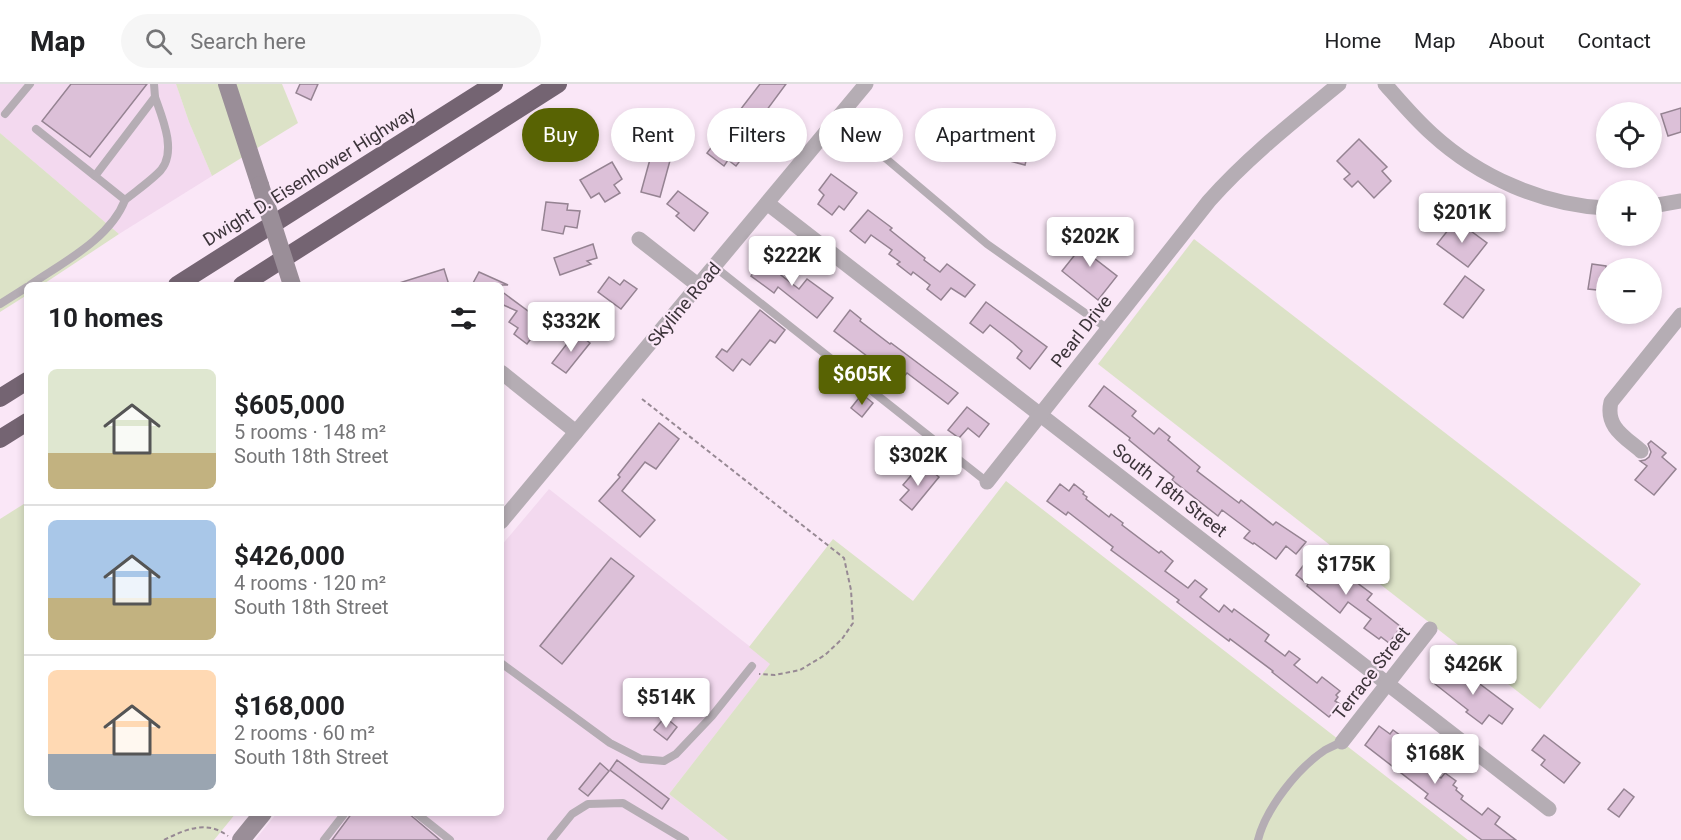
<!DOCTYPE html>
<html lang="en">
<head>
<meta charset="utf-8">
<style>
  body { margin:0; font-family:Roboto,sans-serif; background:#f6f6f6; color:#202124; height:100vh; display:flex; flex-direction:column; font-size:22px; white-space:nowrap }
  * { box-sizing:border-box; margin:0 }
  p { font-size:20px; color:#757577 }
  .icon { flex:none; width:33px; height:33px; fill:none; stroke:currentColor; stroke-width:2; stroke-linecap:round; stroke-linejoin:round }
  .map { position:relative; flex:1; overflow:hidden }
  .side { position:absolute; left:24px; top:198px; width:480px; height:534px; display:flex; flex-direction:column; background:#fff; border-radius:9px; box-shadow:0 3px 9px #0003 }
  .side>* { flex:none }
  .top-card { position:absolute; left:522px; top:24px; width:570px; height:54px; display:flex; gap:12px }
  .tools { position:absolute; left:1596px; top:18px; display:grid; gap:12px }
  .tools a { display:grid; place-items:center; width:66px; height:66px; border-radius:50%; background:#fff; box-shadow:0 3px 9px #0003; font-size:30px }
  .price { position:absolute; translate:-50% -51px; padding:0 14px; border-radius:6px; background:#fff; color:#222; font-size:20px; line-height:39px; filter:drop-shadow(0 2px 3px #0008) }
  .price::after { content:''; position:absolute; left:50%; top:36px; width:18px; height:14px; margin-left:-9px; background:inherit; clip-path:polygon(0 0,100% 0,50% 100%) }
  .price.active { background:#586303; color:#fff }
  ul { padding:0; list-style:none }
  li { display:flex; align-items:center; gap:18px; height:150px; padding:0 24px }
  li+li { border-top:2px solid #e0e0e0 }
  li span { display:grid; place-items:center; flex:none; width:168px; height:120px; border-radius:9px; color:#555 }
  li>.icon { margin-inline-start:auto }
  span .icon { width:72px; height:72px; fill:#fffc; stroke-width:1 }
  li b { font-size:26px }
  h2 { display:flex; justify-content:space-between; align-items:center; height:72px; padding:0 24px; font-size:26px }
  .tag { padding:0 21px; border-radius:27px; background:#fff; box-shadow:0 3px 9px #0003; font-size:21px; line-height:54px }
  .tag.active { background:#586303; color:#fff }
  header { display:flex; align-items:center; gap:36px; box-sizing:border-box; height:84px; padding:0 30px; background:#fff; border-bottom:2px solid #e0e0e0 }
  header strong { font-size:28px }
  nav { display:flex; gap:33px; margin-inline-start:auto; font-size:21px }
  .search { width:420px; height:54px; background:#f6f6f6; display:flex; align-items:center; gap:15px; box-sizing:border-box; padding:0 21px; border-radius:33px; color:#757577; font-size:22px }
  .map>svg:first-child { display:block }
  .built { fill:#f3d9ef }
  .green { fill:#dce2c7 }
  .building { fill:#dcc0d8; stroke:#958392; stroke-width:1.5 }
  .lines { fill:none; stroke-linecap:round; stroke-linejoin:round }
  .path { stroke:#978994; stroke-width:2; stroke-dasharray:4.5 3; stroke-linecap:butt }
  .service { stroke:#b5adb4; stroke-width:8 }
  .minor { stroke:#b5adb4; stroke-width:15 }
  .secondary { stroke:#9a8e98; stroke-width:18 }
  .motorway { stroke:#746472; stroke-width:18 }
  .secondary-bridge { stroke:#9a8e98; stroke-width:18 }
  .labels { text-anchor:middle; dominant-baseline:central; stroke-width:4.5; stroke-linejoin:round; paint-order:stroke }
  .street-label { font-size:18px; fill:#3c343a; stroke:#fae7f7 }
</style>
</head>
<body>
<header>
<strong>Map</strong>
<div class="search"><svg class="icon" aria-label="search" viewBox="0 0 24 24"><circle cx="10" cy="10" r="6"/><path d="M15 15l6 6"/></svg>Search here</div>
<nav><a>Home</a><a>Map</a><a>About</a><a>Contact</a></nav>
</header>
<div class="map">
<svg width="1681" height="756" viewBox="0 0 1681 756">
  <rect width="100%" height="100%" fill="#fae7f7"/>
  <g class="built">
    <path d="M0 0H176L189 38 212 92 119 150 0 49Z"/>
    <path d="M549 405 771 579 669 710 728 756H255L277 729H501V462Z"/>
  </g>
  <g class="green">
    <path d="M176 0H282L298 39 212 92 189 38Z"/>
    <path d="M0 49 119 150 42 201H27V211L0 228Z"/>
    <path d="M1194 155 1641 500 1540 625 1098 280Z"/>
    <path d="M1006 397 1468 756H728L669 710 770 580 749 563 833 455 913 517Z"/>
    <path d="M27 418V729H236L214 756H0V435Z"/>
  </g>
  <g class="building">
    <path d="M71 0H147L90 73 42 37Z"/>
    <path d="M300 0H318L311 16 296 9Z"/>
    <path d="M760 0H786L766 27 776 34 763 49 754 42 738 63 746 69 736 82 728 76 724 82 707 69Z"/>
    <path d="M1681 24V48L1668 52 1661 30Z"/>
    <path d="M1012 33 1030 37 1026 51 1032 52 1025 81 1006 76 1010 62 1005 60Z"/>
    <path d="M1359 55 1387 83 1382 87 1391 97 1374 114 1358 97 1352 103 1344 95 1350 90 1337 77Z"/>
    <path d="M652 68 671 73 660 113 641 108Z"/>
    <path d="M612 78 622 95 614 101 620 109 605 118 599 109 591 114 580 96Z"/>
    <path d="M831 90 857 109 844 126 839 122 832 131 818 120 824 111 819 106Z"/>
    <path d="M678 107 708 129 694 147 676 132 679 129 667 120Z"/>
    <path d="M546 118 568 120 567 126 580 127 577 144 565 142 563 150 542 146Z"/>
    <path d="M868 126 892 144 890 146 925 174 924 176 940 188 947 180 975 201 965 213 951 204 941 216 927 205 930 201 913 188 911 191 897 180 900 178 889 170 892 166 871 151 865 159 850 147Z"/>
    <path d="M1456 136 1487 159 1468 183 1437 160Z"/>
    <path d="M1093 148 1106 158 1094 174 1117 192 1098 216 1062 187Z"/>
    <path d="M593 160 597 174 587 177 591 180 560 191 554 174Z"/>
    <path d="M778 171 789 180 781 191 799 205 807 195 833 214 817 234 778 203 774 209 751 192 763 177 769 182Z"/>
    <path d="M1592 180 1606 182V207L1588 205Z"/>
    <path d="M444 185 449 201H399V199Z"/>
    <path d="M479 188 508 201H472Z"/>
    <path d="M1465 192 1484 206 1463 234 1444 220Z"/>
    <path d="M609 193 620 201 624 196 637 205 621 225 598 208Z"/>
    <path d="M501 207 532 230 530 233 541 241 527 260 514 250 518 244 509 238 517 227 501 220Z"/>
    <path d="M986 218 1047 263 1030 285 1017 274 1022 267 1013 259 990 241 983 249 970 239Z"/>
    <path d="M760 226 785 246 775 259 770 256 750 281 742 275 733 287 716 273 722 265 727 268Z"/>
    <path d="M850 226 861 235 860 237 890 260 891 259 958 309 948 320 907 289 900 297 834 247Z"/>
    <path d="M576 248 590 259 566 289 552 279Z"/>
    <path d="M1104 302 1136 327 1132 332 1154 350 1159 344 1170 353 1168 356 1200 383 1197 387 1239 419 1241 416 1273 441 1276 438 1306 458 1296 470 1286 462 1276 475 1254 459 1253 460 1244 454 1250 447 1222 426 1218 432 1172 396 1174 393 1129 356 1130 354 1089 322Z"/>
    <path d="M862 310 873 319 862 333 851 324Z"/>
    <path d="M967 323 989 340 979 353 968 344 959 354 948 346Z"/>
    <path d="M659 339 679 355 656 385 645 378 622 407 655 436 640 453 599 417 620 393 618 391Z"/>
    <path d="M1651 357 1666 369 1662 373 1676 385 1654 411 1635 396 1647 382 1640 377 1645 376 1649 373 1651 368 1648 360Z"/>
    <path d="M928 384 939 393 912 426 900 416 909 406 903 401 915 387 921 391Z"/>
    <path d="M1060 400 1069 407 1074 400 1084 408 1083 410 1087 413 1086 415 1109 433 1111 430 1123 439 1122 441 1159 469 1161 467 1173 477 1165 487 1188 504 1195 496 1207 505 1200 513 1219 528 1224 521 1232 528 1234 525 1269 551 1265 557 1285 572 1289 567 1300 575 1294 581 1317 599 1322 593 1340 607 1336 611 1338 613 1335 617 1340 620 1329 633 1272 588 1273 587 1230 555 1229 557 1177 518 1179 516 1111 466 1113 463 1068 428 1066 431 1047 417Z"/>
    <path d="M1312 470 1347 497 1349 493 1372 510 1367 516 1401 543 1389 559 1381 553 1379 555 1364 544 1371 535 1348 518 1340 529 1307 502 1308 500 1296 491Z"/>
    <path d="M611 474 634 492 562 580 540 562Z"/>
    <path d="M1452 579 1513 625 1502 640 1489 631 1482 640 1466 628 1468 626 1435 600Z"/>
    <path d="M665 633 677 643 667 656 654 646Z"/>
    <path d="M1379 642 1390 650 1393 646 1408 657 1406 659 1425 673 1420 678 1441 694 1445 689 1456 697 1453 701 1457 704 1456 706 1463 712 1461 715 1482 731 1488 724 1500 733 1495 740 1516 756H1482L1425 714 1428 710 1365 661Z"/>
    <path d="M1544 651 1580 679 1564 699 1541 681 1545 676 1532 666Z"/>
    <path d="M617 676 669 715 662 725 610 686Z"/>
    <path d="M600 679 609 687 588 712 579 705Z"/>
    <path d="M1624 705 1634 713 1619 733 1608 725Z"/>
    <path d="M352 729H408L440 756H332Z"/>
  </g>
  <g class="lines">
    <g class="path">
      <path d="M642 315 844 474 851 506 853 539 842 555 825 571 800 586 775 591 759 590"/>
      <path d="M164 756C186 745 207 736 228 752"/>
    </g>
    <g class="service">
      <path d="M5 30 30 0"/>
      <path d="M838 34 987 160 1108 245"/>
      <path d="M36 45 95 92 155 13 154 0"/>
      <path d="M95 92 125 116C136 107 152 96 161 86 177 67 162 33 155 13"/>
      <path d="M715 183 987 398"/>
      <path d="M30 201C62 179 110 155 125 116"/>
      <path d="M0 220 27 203"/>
      <path d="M501 579 610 659 641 675 664 677 676 670 712 632 752 582"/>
      <path d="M416 729 450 756"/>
      <path d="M324 756 345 729"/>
      <path d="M551 756 572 730 588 720 623 719 685 756"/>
      <path d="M1258 756C1266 724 1298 684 1325 666 1331 663 1337 660 1342 658"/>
    </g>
    <g class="minor">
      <path d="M1385 0C1400 17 1415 35 1432 50 1479 93 1543 121 1606 124"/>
      <path d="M767 119 1549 725"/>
      <path d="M1652 122 1681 117"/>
      <path d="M639 155 699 202"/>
      <path d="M501 288 576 348"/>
      <path d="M1641 367C1625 353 1605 343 1611 318L1681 231"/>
      <path d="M987 398 1209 117C1248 73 1294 37 1339 0"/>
      <path d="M501 438 866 0"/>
      <path d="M1342 658 1430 545"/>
    </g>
    <g class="secondary">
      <path d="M227 0 260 101"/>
      <path d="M241 756 263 729"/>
    </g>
    <g class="motorway">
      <path d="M177 201 494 0"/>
      <path d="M242 201 558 0"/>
      <path d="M0 314 27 297"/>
      <path d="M0 355 27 338"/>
    </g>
    <path class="secondary-bridge" d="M260 101 292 201"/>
  </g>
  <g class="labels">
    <g class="street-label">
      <text transform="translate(309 92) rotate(-32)">Dwight D. Eisenhower Highway</text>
      <text transform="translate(684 220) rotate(-50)">Skyline Road</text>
      <text transform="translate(1081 247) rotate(-52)">Pearl Drive</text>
      <text transform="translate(1170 406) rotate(38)">South 18th Street</text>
      <text transform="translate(1371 589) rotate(-52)">Terrace Street</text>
    </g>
  </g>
</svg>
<div class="tools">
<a><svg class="icon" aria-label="locate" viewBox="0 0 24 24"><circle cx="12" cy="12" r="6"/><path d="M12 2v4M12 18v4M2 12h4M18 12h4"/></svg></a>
<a>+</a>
<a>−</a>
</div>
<b class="price" style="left:1462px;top:160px">$201K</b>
<b class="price" style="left:1090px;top:184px">$202K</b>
<b class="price" style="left:792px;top:203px">$222K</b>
<b class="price" style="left:571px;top:269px">$332K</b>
<b class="price active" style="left:862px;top:322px">$605K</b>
<b class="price" style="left:918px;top:403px">$302K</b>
<b class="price" style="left:1346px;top:512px">$175K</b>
<b class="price" style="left:1473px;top:612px">$426K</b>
<b class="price" style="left:666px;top:645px">$514K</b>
<b class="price" style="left:1435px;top:701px">$168K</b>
<div class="top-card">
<a class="tag active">Buy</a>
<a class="tag">Rent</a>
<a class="tag">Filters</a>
<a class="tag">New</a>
<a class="tag">Apartment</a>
</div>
<section class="side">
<h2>10 homes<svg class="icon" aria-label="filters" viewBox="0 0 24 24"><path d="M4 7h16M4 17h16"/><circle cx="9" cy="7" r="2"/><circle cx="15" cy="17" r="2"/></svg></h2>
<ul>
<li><span style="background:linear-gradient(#dfe7d0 70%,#c2b280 0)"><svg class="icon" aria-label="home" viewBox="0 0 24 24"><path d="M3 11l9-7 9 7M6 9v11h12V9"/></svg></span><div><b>$605,000</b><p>5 rooms · 148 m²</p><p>South 18th Street</p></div></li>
<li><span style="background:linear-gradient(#a9c7e8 65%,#c2b280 0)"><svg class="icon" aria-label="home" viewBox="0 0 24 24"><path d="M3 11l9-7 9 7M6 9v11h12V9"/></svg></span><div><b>$426,000</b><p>4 rooms · 120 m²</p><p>South 18th Street</p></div></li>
<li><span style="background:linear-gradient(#ffd9b3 70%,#9aa5b1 0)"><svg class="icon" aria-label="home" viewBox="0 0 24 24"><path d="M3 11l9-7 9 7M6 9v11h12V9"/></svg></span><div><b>$168,000</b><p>2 rooms · 60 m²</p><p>South 18th Street</p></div></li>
</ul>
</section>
</div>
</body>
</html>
